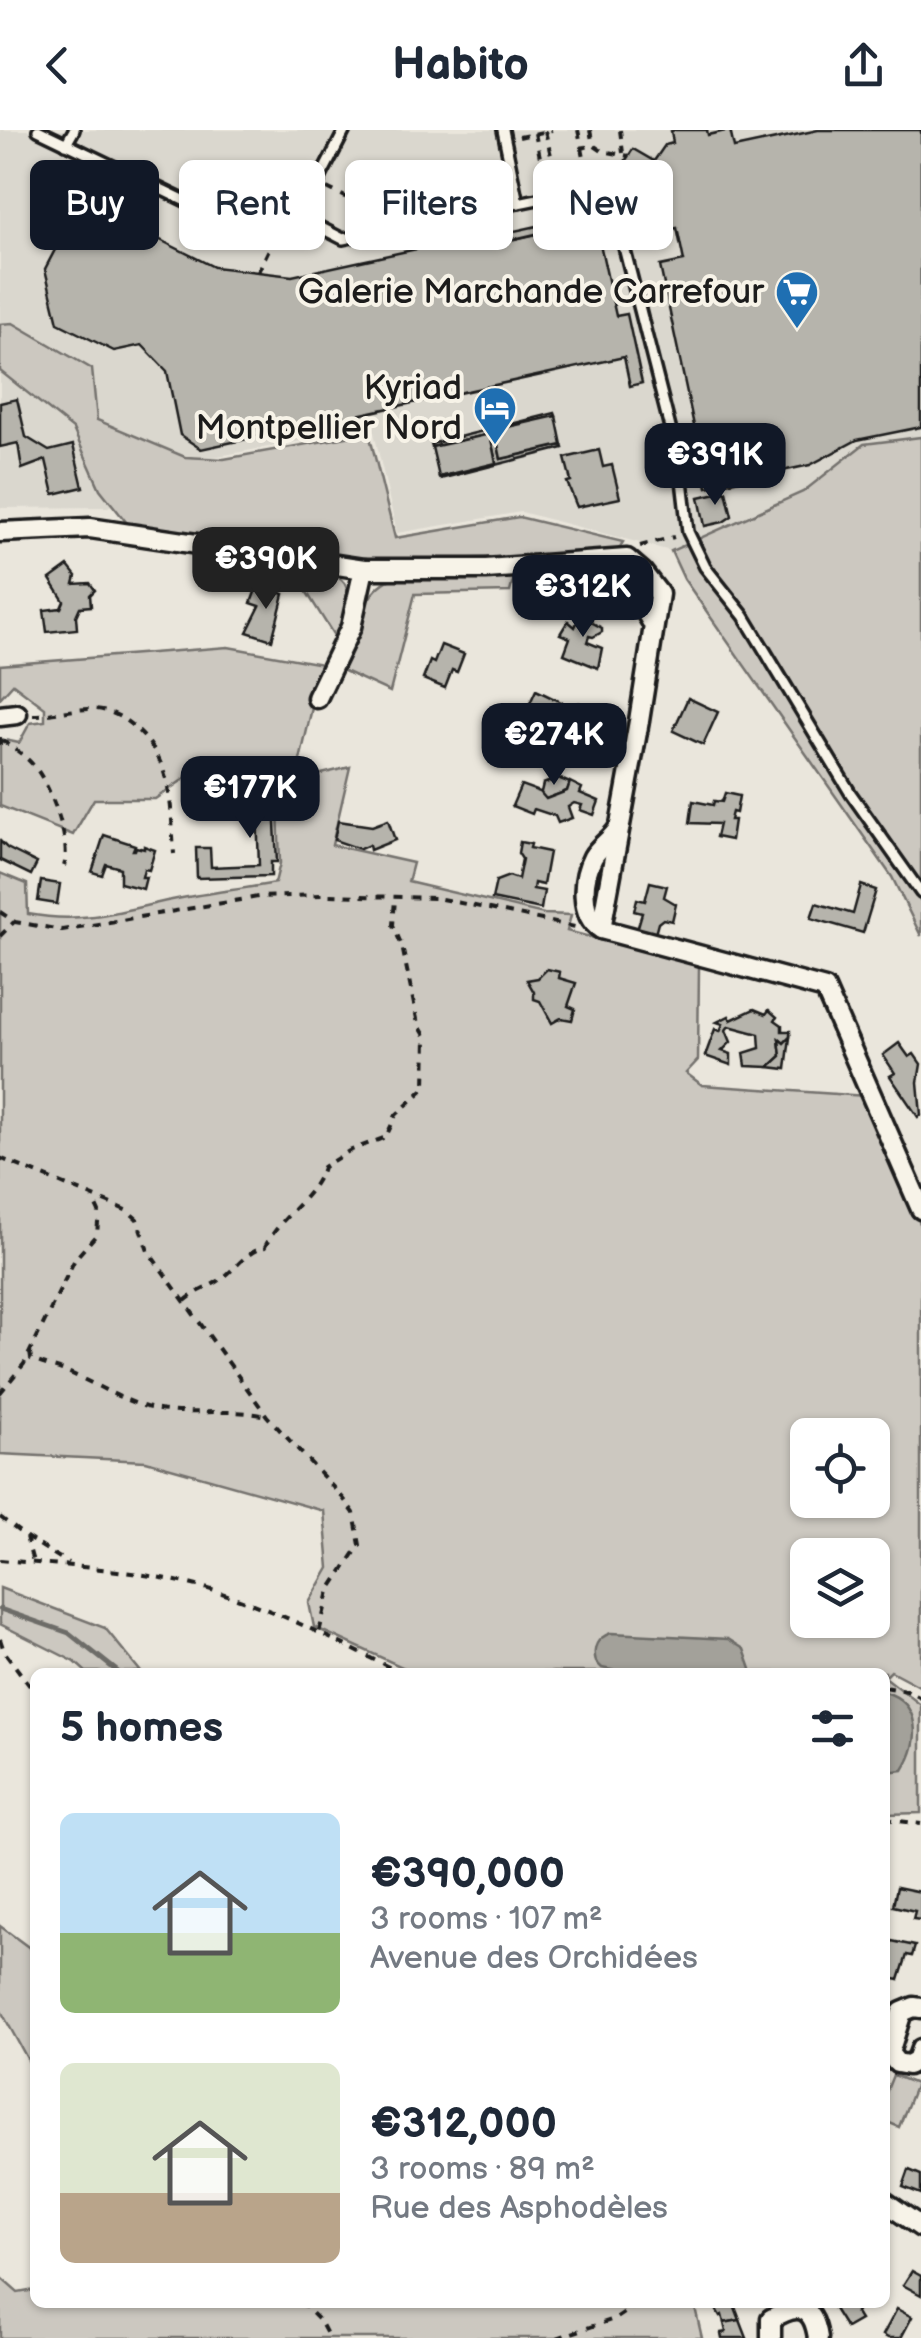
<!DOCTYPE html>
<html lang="en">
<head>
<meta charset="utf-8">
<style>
  body { margin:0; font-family:"Balsamiq Sans",sans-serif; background:#f6f6f7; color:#1f2937; height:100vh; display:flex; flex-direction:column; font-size:38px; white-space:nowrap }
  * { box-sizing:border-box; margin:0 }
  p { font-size:32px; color:#747a83 }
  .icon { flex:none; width:55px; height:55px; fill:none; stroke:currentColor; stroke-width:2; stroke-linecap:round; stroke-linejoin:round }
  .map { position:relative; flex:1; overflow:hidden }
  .details { position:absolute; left:30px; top:1538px; width:860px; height:640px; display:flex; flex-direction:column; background:#fff; border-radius:15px; box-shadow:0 2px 8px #0004 }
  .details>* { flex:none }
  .banner { position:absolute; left:30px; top:30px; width:862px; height:90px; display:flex; gap:20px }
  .tools { position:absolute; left:790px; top:1288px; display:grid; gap:20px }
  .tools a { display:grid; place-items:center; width:100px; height:100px; border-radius:15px; background:#fff; box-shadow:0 2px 8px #0004; font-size:50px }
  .price { position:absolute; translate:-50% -85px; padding:0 22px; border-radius:20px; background:#111827; color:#fff; font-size:32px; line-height:65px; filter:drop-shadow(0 2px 5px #0008) }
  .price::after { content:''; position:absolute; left:50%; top:60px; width:30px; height:22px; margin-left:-15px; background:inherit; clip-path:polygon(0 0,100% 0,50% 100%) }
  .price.selected { background:#222; color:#fff }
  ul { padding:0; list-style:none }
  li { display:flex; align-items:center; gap:30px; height:250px; padding:0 30px }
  li span { display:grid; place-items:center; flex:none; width:280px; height:200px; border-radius:15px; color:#555 }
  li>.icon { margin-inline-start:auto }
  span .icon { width:120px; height:120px; fill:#fffc; stroke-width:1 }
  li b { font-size:42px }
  h2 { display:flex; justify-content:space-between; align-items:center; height:120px; padding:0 30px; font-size:42px }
  .chip { padding:0 35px; border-radius:15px; background:#fff; box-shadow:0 2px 8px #0004; font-size:35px; line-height:90px }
  .chip.selected { background:#111827; color:#fff }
  header { display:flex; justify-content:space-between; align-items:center; height:130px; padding:0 30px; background:#fff; font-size:45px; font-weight:800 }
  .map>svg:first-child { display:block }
  .built { fill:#dad7ce }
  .green { fill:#ccc8c0; stroke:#74726e; stroke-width:2.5; fill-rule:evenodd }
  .water { fill:#a3a19a; stroke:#6d6c68; stroke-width:2.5 }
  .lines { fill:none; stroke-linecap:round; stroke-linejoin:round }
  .stream { stroke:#6d6c68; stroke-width:5 }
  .building { fill:#b6b4ac; stroke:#1c1c1c; stroke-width:2.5 }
  .service-casing { stroke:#1c1c1c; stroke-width:16 }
  .minor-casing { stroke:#1c1c1c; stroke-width:25 }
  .path { stroke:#1c1c1c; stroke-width:4; stroke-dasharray:8 8; stroke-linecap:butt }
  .service { stroke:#f7f3e8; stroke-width:9 }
  .minor { stroke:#f7f3e8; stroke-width:18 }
  .labels { text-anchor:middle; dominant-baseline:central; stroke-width:8; stroke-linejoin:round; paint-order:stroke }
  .poi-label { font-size:35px; fill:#1c1c1c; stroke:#f7f3e8; text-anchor:end }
</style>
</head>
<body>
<header><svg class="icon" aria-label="back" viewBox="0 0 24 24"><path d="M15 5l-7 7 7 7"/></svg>Habito<svg class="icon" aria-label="share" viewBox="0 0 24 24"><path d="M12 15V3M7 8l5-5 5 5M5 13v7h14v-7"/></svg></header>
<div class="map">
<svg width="921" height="2208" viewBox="0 0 921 2208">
  <rect width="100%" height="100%" fill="#eae6dc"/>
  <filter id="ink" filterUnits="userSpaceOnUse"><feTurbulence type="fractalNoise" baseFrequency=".01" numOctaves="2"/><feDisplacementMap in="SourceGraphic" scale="20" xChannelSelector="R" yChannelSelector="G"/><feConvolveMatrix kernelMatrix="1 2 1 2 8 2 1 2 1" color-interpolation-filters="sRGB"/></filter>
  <g filter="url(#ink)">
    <path class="built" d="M0 0H921V307L864 314 803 362 671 421 521 382 397 403 373 298 202 329 108 377 0 378Z"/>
    <g class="green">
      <path d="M13 193 92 239 97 290 185 327 224 329 369 303 395 408 519 387 623 412 616 424 378 431 323 426 127 393 100 359 73 299 0 241V194Z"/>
      <path d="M921 307V806L892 747 684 449 671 421 803 362 864 314Z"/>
      <path d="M291 437C352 444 358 450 336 509Z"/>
      <path d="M514 447 510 462 415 464 390 562 342 540C353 511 360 462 391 449Z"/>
      <path d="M228 517 322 534 296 648 280 647 278 651 211 642 190 645 155 669H94L73 705 0 676V609L19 613 30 593 45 591V578L13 554 0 568V535Z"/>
      <path d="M350 637 332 715 413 733 408 752 544 784 571 785 567 801 699 835 698 930 686 943 702 955 866 966 921 1096V1557L891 1541 885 1547 921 1575V1683L885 1684V1542H413L314 1497 309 1473 329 1438 324 1381 146 1331 0 1324V743L27 754 28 784C88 795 124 779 182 768 213 762 244 759 275 753L280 733 278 678 288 673 289 652ZM808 1305H872V1370H808ZM808 1425H872V1490H808Z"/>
      <path d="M0 1458 105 1498 141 1542H86L75 1532 0 1494Z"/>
      <path d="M0 1796 35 1822V1943L0 1879Z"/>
      <path d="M893 1945 916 1954 899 1997 885 1991V1965Z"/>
      <path d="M0 2147 18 2163 35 2160V2172L694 2173 702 2208H0Z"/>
    </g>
    <g class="water">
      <path d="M611 1503 728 1509 744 1519 751 1539 750 1542H621L602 1538 596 1532C592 1517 597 1508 611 1503Z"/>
      <path d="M885 1562C921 1573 921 1611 903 1640L885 1642Z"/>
    </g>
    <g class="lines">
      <path class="stream" d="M0 1479 69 1503 118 1542"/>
    </g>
    <g class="building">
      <path d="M675 0H707L708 5 730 0 734 18 818 0H921V297L857 310 810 335 707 357 660 136 684 131 677 98 642 105 634 66 646 46 624 33 633 19 654 31 665 15 673 13 671 1Z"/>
      <path d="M81 70 214 137 292 146 458 110 461 121 595 91 616 186 627 184 642 253 630 256 624 227 201 319 180 305 167 241 142 215 114 221 58 193 45 139Z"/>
      <path d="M551 93 553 100 461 121 459 113Z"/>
      <path d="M17 269 26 307 49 321 73 315 83 357 54 364 46 330 22 339 18 313 0 317V273Z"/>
      <path d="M555 283 556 286 495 300 501 329 562 315 563 318 440 349 439 347 496 333 490 304 432 317 431 314Z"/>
      <path d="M556 286 562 315 501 329 495 300Z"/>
      <path d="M490 304 496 333 439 347 432 317Z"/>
      <path d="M599 320 603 337 612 335 620 368 577 377 567 352 571 351 565 328Z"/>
      <path d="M726 361 732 386 723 392 705 396 699 367Z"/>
      <path d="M68 436 76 446 74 454 90 453 95 460 90 465 91 476 80 477 76 486 77 499 47 502 44 480 61 478 64 471 50 449Z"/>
      <path d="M258 454 284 464 272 510 247 502 260 476 251 473Z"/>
      <path d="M582 481 593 485 591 492 602 498V502L593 507 589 506 587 512 602 518 598 538 564 524 570 508 560 504 568 491 575 497Z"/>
      <path d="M441 515 464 524 457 542 452 540 445 558 423 549 430 531 434 533Z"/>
      <path d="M536 560 567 575 579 573 580 584 589 583 590 595 562 598V610L542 601 547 591 542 589 546 579 530 573Z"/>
      <path d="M688 568 718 582 703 615 673 601Z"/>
      <path d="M558 648 570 653 567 661 546 669 540 666 543 654Z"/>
      <path d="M570 652 582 658 580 663 599 671 594 685 580 680 582 675 574 673 568 677 572 688 558 693 555 686 534 679 532 684 512 676 521 655 540 662 546 669 567 661Z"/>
      <path d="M283 656V672L274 673 277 732H271V746L197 748 196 718H210L211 737 259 735 256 657Z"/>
      <path d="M214 659 215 683H194V676L200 675 199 667 193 668V660Z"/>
      <path d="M725 663 739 666 736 683 732 682 730 690H734L731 710 716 707 719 694 690 693 693 671 713 675 714 671 722 672Z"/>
      <path d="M388 690 395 710 370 720 369 715 360 719 334 710 338 691 372 696Z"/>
      <path d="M104 705 135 715 133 720H135L136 717 144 719V716L155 720 149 740 144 739 142 747H146L143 759 120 753V738L106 734 102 745 92 742Z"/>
      <path d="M0 711 7 718 37 733 31 745 0 730Z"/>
      <path d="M520 712 531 714 530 718 549 722 543 755 534 753 533 759 544 761 541 779 492 769 496 751 509 746 518 749 522 729 518 723Z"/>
      <path d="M41 751 60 754 57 774 38 771Z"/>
      <path d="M650 752 667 756 664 767 676 774 672 791 663 789 658 793 655 804 637 800 642 783 634 781 637 769 645 771Z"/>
      <path d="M861 755 876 760 863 803 811 788 816 773 853 784Z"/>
      <path d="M547 839 560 842 559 848 576 853 568 876 575 879 572 890 561 888 552 893 540 871 534 869V862L527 850 538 848Z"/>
      <path d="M754 879 766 884 769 880 777 887 775 890 782 895V901H790V907L784 913 779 909 781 926 769 937 746 936 744 923 760 918 759 904 729 896 726 900 731 912 722 921 731 924V935L705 926 715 899 720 901 723 894 717 892 729 886 731 890Z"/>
      <path d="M790 907 786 939 769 937 781 926 779 909 784 913Z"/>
      <path d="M899 913 909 927 914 924 921 934 918 952 921 985 918 987 890 946 895 943 883 925Z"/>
      <path d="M897 1757 921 1762V1790L913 1789 915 1781 893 1776Z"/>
      <path d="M887 1810 915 1816 912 1826 907 1825 899 1850 885 1847Z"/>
      <path d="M909 2040 921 2045V2064L903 2057Z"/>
      <path d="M912 2141 921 2146V2165L903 2155Z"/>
      <path d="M712 2172H743L735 2177 740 2190 724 2193 722 2185 720 2186Z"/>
      <path d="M844 2172H858L861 2177 855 2182 860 2190 846 2198 834 2179Z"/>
      <path d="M897 2179 912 2187 901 2208H888L883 2205Z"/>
      <path d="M740 2190 747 2208H722L721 2203 726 2202 724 2193Z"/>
    </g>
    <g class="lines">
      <g class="service-casing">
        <g id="service">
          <path d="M38 0 254 104 278 101 300 87 345 0"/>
          <path d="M503 0 518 73"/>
          <path d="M66 14 74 0"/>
          <path d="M300 87 343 109 596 57 612 70 681 341 688 402 705 437 744 486 851 664 921 763"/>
        </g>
      </g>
      <g class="minor-casing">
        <g id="minor">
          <path d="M0 402 90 398 364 439H486L627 429 642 442 659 464 639 591 601 799"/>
          <path d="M580 439C609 441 639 467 653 494"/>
          <path d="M317 568 351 497 364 439"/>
          <path d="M0 586 17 584"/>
          <path d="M619 697C613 709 600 715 593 727 582 748 579 785 601 799L825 859 921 1079"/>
          <path d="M921 1878 914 1877 902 1882 889 1923 897 1933 908 1935 917 1930 921 1919"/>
          <path d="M885 2072 921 2097"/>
          <path d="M771 2208V2189C797 2173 813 2174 818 2208"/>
        </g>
      </g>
      <g class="path">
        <path d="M578 0 582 18 593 15 602 21 629 26"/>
        <path d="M590 0 593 15"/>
        <path d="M620 0 623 23"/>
        <path d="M545 1 557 50"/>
        <path d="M535 3 545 52"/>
        <path d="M519 7 552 0"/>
        <path d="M582 18 587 43"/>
        <path d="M327 58 372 80"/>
        <path d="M258 142 271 115"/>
        <path d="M640 416 674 407"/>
        <path d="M33 585C54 585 75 578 95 579 111 580 126 589 137 600 173 632 171 679 174 724"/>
        <path d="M0 607V621"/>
        <path d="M2 610C13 618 25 625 34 636 50 654 72 713 64 736"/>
        <path d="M0 782 15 792 62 800 258 767 325 765 437 768 575 797"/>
        <path d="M0 806 14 792"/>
        <path d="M0 1028 128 1081 137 1089 148 1121 267 1286 343 1368 354 1383 360 1415 329 1461 319 1503"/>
        <path d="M185 1171C196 1161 208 1158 220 1150 237 1138 244 1123 265 1117 279 1087 315 1066 323 1037L349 1021 386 1007 396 985 425 958 426 907 418 894 402 816 393 795 395 769"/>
        <path d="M30 1222 31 1229C42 1235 56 1237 67 1242 100 1255 132 1278 167 1281 204 1285 229 1278 267 1286"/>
        <path d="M0 1263 24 1234 75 1129 97 1104 99 1082 93 1069"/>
        <path d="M0 1387 26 1407 33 1432"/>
        <path d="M26 1407 68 1433"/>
        <path d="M0 1430C61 1435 125 1439 185 1453 260 1470 331 1509 399 1542"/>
        <path d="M0 1509 4 1521 35 1563"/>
        <path d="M885 1557 907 1561 921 1568"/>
        <path d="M885 1689 921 1694"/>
        <path d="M301 2172 320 2191 329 2208"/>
        <path d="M557 2208 617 2188 641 2172"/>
      </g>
      <use href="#service" class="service"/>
      <use href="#minor" class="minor"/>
    </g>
  </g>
  <defs>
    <g id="supermarket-pin" transform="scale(2.25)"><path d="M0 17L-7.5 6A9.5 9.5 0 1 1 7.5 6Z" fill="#1f6fb2" stroke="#f7f3e8"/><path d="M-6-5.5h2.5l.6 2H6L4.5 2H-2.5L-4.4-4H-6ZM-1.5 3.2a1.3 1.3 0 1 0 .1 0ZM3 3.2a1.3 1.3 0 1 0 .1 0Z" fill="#fff"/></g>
    <g id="hotel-pin" transform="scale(2.25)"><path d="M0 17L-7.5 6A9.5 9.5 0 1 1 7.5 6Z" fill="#1f6fb2" stroke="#f7f3e8"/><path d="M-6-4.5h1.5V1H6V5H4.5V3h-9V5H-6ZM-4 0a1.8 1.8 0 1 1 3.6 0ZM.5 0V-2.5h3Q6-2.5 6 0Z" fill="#fff"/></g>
  </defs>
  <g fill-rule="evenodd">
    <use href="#supermarket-pin" x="797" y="162"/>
    <use href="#hotel-pin" x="495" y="278"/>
  </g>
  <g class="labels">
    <g class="poi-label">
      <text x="764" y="162">Galerie Marchande Carrefour</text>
      <text x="462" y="258">Kyriad<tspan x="462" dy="40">Montpellier Nord</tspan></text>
    </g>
  </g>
</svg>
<div class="tools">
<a><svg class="icon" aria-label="locate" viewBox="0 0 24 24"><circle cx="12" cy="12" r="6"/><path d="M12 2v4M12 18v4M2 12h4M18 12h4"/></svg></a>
<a><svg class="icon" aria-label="layers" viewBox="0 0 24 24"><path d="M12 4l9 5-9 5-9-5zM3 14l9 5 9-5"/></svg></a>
</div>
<b class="price" style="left:715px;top:378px">€391K</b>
<b class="price selected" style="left:266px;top:482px">€390K</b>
<b class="price" style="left:583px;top:510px">€312K</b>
<b class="price" style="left:554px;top:658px">€274K</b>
<b class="price" style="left:250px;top:711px">€177K</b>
<div class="banner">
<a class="chip selected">Buy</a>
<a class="chip">Rent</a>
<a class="chip">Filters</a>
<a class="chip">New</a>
</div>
<section class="details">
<h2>5 homes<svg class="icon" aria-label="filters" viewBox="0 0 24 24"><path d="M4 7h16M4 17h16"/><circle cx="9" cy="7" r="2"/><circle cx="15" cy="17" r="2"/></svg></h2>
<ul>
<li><span style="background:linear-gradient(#bfe0f5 60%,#8fb573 0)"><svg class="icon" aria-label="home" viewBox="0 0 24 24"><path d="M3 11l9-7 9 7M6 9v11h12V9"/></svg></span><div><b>€390,000</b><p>3 rooms · 107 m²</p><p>Avenue des Orchidées</p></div></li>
<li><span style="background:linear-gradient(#dfe7d0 65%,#b9a48a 0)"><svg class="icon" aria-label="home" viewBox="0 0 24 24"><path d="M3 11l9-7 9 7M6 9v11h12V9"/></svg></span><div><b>€312,000</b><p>3 rooms · 89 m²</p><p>Rue des Asphodèles</p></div></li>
</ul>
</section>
</div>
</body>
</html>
